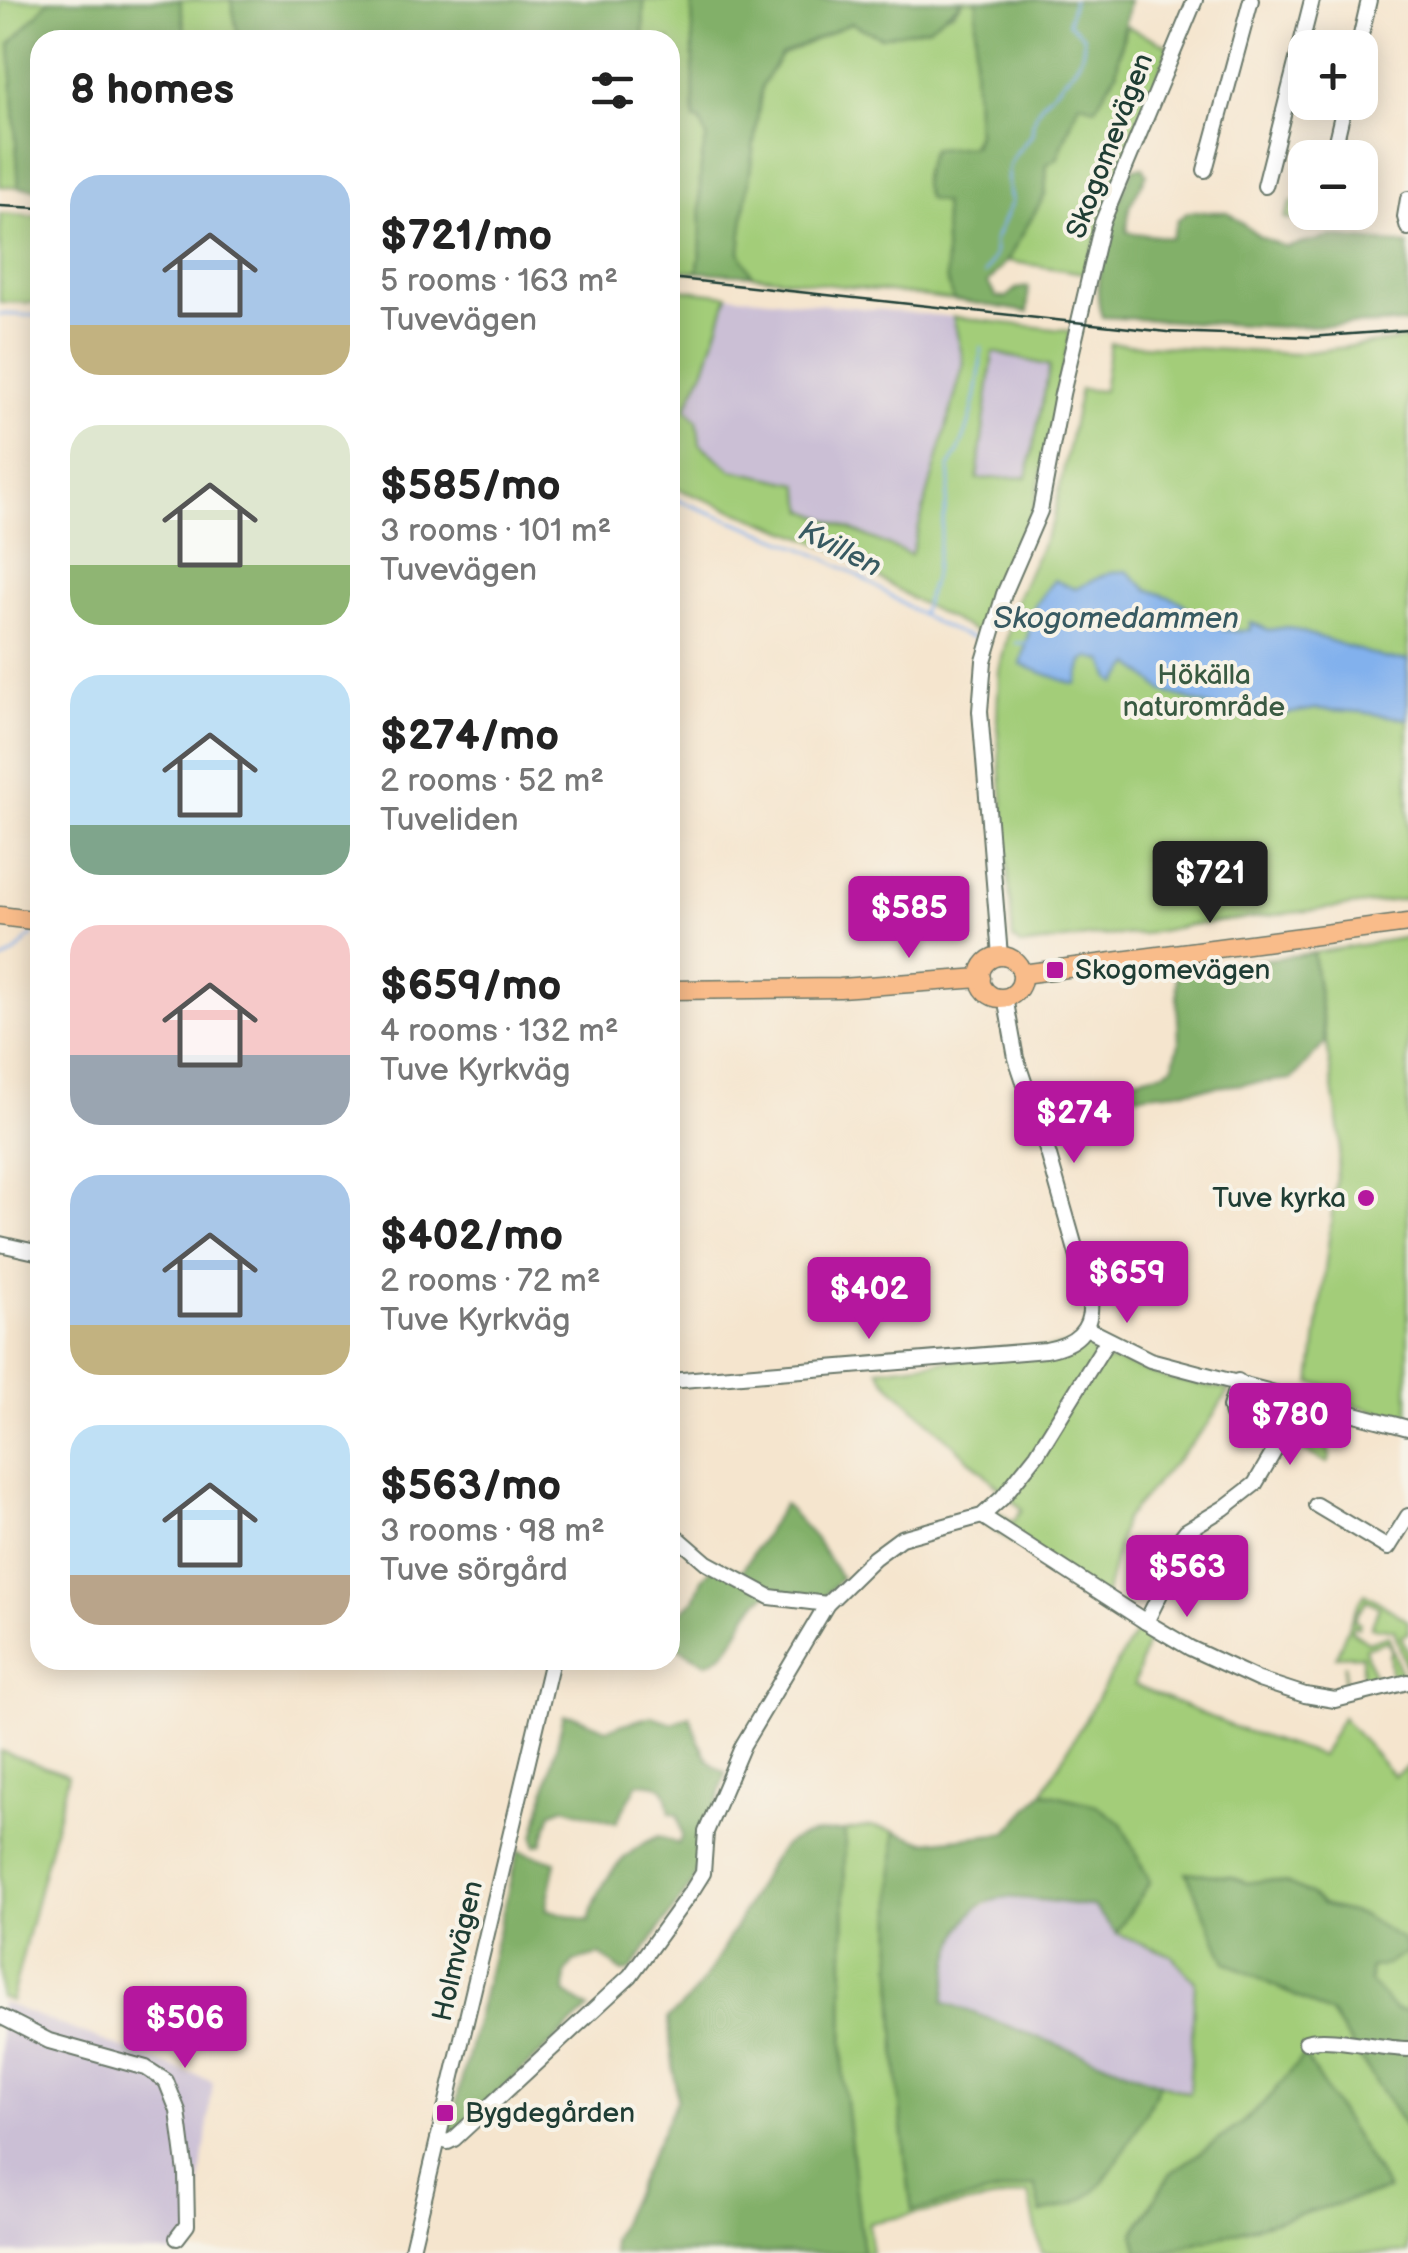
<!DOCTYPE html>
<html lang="en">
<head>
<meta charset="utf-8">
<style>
  body { margin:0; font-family:"Balsamiq Sans",sans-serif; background:#f2f2f2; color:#222; height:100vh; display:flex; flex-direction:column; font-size:38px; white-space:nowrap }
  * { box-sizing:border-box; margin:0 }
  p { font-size:32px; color:#767676 }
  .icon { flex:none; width:55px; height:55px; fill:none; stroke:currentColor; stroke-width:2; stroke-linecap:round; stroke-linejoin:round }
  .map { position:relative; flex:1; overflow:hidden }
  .details { position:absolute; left:30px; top:30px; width:650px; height:1640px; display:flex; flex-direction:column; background:#fff; border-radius:30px; box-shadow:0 5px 25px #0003 }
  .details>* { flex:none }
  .tools { position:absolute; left:1288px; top:30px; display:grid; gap:20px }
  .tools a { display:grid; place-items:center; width:90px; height:90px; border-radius:20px; background:#fff; box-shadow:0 5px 25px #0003; font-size:50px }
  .price { position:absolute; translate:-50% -85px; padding:0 22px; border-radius:10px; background:#b5179e; color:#fff; font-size:32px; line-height:65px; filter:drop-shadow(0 2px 5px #0008) }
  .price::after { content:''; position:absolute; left:50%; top:60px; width:30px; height:22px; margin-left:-15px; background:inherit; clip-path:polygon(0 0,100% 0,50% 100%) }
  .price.selected { background:#222; color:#fff }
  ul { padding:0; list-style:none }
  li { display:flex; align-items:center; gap:30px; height:250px; padding:0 40px }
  li span { display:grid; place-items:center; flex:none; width:280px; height:200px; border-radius:30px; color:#555 }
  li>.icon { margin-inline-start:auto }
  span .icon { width:120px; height:120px; fill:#fffc; stroke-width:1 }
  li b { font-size:42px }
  h2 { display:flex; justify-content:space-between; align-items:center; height:120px; padding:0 40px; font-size:42px }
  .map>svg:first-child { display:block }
  .industrial { fill:#cbbfd5 }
  .green { fill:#a3cd79; stroke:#618556; stroke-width:2.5; fill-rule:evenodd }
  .forest { fill:#82b069; stroke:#50764e; stroke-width:2.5 }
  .water { fill:#82b1ed; stroke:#507790; stroke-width:2.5 }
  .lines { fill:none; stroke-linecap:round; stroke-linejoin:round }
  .stream { stroke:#82b1ed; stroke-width:2.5 }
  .minor-casing { stroke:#6a786a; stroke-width:18 }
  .major-casing { stroke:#6a786a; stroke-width:21 }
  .minor { stroke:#fff; stroke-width:14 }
  .major { stroke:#f9bc8a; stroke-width:18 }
  .rail { stroke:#1f3d34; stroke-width:2.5 }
  .poi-dot { fill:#b5179e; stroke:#f7f3e8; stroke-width:4 }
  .labels { text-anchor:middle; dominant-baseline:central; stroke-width:8; stroke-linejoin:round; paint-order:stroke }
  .street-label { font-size:28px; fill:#1f3d34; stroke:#f7f3e8 }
  .park-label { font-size:28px; fill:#395a42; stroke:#f7f3e8 }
  .poi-label { font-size:28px; fill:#1f3d34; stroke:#f7f3e8; text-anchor:start }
  .water-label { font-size:30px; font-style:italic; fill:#385a62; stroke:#f7f3e8 }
</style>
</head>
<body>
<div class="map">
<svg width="1408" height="2253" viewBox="0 0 1408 2253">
  <rect width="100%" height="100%" fill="#f7f3e8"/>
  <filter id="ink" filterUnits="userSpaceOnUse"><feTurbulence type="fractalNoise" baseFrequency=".01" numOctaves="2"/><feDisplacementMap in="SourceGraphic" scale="20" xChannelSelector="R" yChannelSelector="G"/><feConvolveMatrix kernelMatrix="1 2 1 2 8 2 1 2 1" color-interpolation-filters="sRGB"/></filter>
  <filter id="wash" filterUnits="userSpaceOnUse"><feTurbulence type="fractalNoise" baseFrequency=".0048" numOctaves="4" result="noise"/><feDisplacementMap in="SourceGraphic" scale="40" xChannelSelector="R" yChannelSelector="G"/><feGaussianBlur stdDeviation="2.25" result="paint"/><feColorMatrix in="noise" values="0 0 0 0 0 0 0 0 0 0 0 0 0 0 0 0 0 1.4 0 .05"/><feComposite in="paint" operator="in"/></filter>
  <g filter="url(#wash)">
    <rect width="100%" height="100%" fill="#f5e5ce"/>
    <g class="industrial">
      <path d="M728 295 953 317 964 363 911 555 805 510 799 484 732 470 700 444 697 421 686 408 706 366Z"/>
      <path d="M993 351 1050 366 1028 477 977 480Z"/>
      <path d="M999 1898 1094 1906 1116 1933 1171 1955 1195 1981 1189 2094 944 2002 952 1947 972 1913Z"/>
      <path d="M0 2002 213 2082 192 2253H0Z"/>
    </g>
    <g class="green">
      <path d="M0 0H50L10 44 19 187 0 186Z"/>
      <path d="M180 0H231L239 40H179L186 37Z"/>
      <path d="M644 0H692L694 119 700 121 707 138C692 180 707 227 697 272L670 268V40H643Z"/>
      <path d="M964 0H977L974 66 977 133 943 203 947 282 954 300 752 275 740 252 742 232 762 85 781 55 851 23 881 37 953 12Z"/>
      <path d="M1126 26 1169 46 1084 273 1007 261 1045 195 1047 164 1057 159 1080 101 1116 73Z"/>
      <path d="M1292 201 1305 203V212L1314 213 1310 224 1284 218Z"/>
      <path d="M0 214 40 217V303L0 302Z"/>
      <path d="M670 288 728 295 706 366 686 408 697 421 700 444 732 470 799 484 805 510 911 555 964 363 953 317 1071 331 1034 509 984 636 914 600 832 548 670 486ZM993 352 1050 366 1027 477 977 479Z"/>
      <path d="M1408 339V899L1192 925 1143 934 1094 936 1021 946 1013 939 997 719 999 670 1017 598 1053 521 1080 389 1103 391 1110 343 1293 354Z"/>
      <path d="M1408 937V1420L1351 1404 1344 1388 1311 1383 1341 1141 1313 953Z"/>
      <path d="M1087 1341 1098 1362 1115 1361 1165 1378 1229 1390 1209 1423 1124 1520 1106 1594 1101 1601 985 1524 994 1510 1013 1522 1022 1509 885 1380 878 1369 1078 1345Z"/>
      <path d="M1299 1407 1328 1414 1326 1437 1330 1458 1327 1463 1288 1442 1291 1438 1306 1446 1315 1444 1321 1440 1324 1427 1306 1418 1307 1411Z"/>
      <path d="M1365 1593 1408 1621V1633L1401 1636 1408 1651V1673L1394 1630 1371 1627 1379 1607 1367 1600 1360 1610 1356 1607Z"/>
      <path d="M1355 1610 1358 1612 1354 1619 1360 1623 1358 1627 1354 1625 1351 1630 1368 1642 1388 1635 1402 1676 1392 1682 1389 1654 1392 1652 1387 1641 1365 1648 1376 1683 1343 1693 1345 1664V1686H1362V1655L1336 1656Z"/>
      <path d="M1139 1626 1150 1631 1134 1685 1236 1728 1321 1756 1342 1717 1394 1776 1408 1766V2012L1394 2009 1370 1982V1967L1406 1952 1403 1940 1362 1915 1322 1905 1310 1894 1268 1880 1246 1883 1232 1877 1226 1962 1331 2014 1408 2131V2253H1159L1388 2190 1303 2056 1271 2096 1241 2124 1171 2173 1134 2232 1139 2253H1041L1029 2193 868 2223 872 2253H863L843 2075 845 1831 870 1826 895 1831C891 1958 894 2084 912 2210L1036 2184 1042 2213 1093 2192 1126 2146 1160 2083 1189 2093 1195 1981 1171 1955 1116 1933 1150 1882 1121 1823 1096 1805 1043 1792Z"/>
      <path d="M0 1751 68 1775 11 2001 0 1997Z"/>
    </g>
    <g class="forest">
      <path d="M50 0H180L186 38 40 40V189L19 187 10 44Z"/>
      <path d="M231 0H644L643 40H239Z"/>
      <path d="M692 0H964L929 27 881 37 851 23 781 55 762 85 742 232 740 252 752 275 697 272C707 227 692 180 707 138L700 121 694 120Z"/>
      <path d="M977 0H1129L1116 73 1095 108 1079 102 1057 159 1047 164 1045 194 1007 261 988 283 996 297 1006 298 1016 289 1028 287V312L954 300 947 282 943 203 928 199C918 183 925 165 932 149L973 146 977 133 974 66Z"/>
      <path d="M1143 167 1147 174 1129 207 1127 232 1171 238 1177 221 1188 212H1227L1260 237 1286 247 1331 237 1408 245V323L1279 327 1102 317C1087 274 1116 210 1133 168Z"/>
      <path d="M1313 953 1325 1043 1292 1079 1138 1095 1115 1089 1117 1082 1163 1072 1173 1066 1179 1043 1176 971Z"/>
      <path d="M784 1504 815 1538 841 1578 825 1596 796 1599 771 1592C734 1612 747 1646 707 1663L670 1643V1631L679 1613 694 1600 702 1579 718 1562 741 1572Z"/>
      <path d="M564 1715 574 1716 606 1729 652 1716 672 1723 690 1716C699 1739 702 1762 726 1773L693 1882 630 1971 623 1972 600 1955 574 1961 566 1973 565 1993 589 2009 454 2133 449 2132 518 1850 556 1862 546 1909 589 1921C599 1882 621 1852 659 1836L678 1844 682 1836 678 1815 670 1813C665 1785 666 1785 638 1783L616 1823 565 1807 552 1812 542 1844 536 1845 534 1837Z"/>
      <path d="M1043 1792 1096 1805 1121 1823 1150 1882 1116 1933 1093 1906C1073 1905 1015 1895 999 1898 954 1907 949 1966 944 2002L1160 2083C1149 2109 1112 2175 1093 2192 1079 2204 1058 2209 1041 2213L1035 2185 912 2211C894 2085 889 1958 895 1831L925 1842 1006 1833Z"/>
      <path d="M845 1831 843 2075 863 2253H613L612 2240 677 2099 668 2018C709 1990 737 1919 763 1876 769 1865 775 1853 785 1845 801 1832 826 1832 845 1831Z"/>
      <path d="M1186 1872 1232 1877 1246 1883 1268 1880 1286 1883 1310 1894 1322 1905 1362 1915 1403 1940 1407 1952 1386 1965 1370 1967V1982L1394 2009 1408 2012V2131L1331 2014 1226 1962Z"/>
      <path d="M1304 2055 1388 2190 1159 2253H1139L1134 2233 1171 2173 1241 2124 1271 2096Z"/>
    </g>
    <path class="water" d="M1127 571 1147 589 1180 601 1204 621 1217 624 1224 630H1250V622L1269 630 1287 627 1387 659 1408 660V719L1360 712 1316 709 1286 714 1238 715 1164 692 1132 664 1117 683 1111 679 1104 661 1089 657 1083 662 1077 683 1073 684 1021 665 1035 605 1054 580 1075 589 1110 572Z"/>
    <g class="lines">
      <g class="stream">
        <path d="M985 274 995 255 994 241 1012 202C1001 171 1010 157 1032 135 1033 130 1032 124 1034 119 1043 89 1090 71 1083 35L1068 23 1073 0"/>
        <path d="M0 314 40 316"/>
        <path d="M670 497C729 521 791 540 847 570 892 593 932 630 983 640"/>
        <path d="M921 615 933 579 950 481 949 467C970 438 981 382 981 347"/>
        <path d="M1016 643H1030"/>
        <path d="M0 962 15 953 33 934"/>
      </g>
    </g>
  </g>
  <g filter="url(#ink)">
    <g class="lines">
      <g class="minor-casing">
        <g id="minor">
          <path d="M1358 48 1369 0"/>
          <path d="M1332 158 1345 102"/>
          <path d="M1205 170 1251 0"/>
          <path d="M1265 186 1312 0"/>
          <path d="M1408 199 1405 217 1408 228"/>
          <path d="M1000 956 980 711 984 661 1004 594 1040 511 1062 394 1102 223 1195 0"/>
          <path d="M0 1244 40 1253"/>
          <path d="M1086 1328 1150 1360 1408 1428"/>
          <path d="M670 1381 1046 1350C1074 1345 1093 1331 1090 1300L1049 1156 1016 1058 1005 997"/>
          <path d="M1316 1505 1388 1548 1408 1516"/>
          <path d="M982 1516 1146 1622 1190 1648 1259 1680 1305 1695 1335 1700 1408 1682"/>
          <path d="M670 1531 707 1563 770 1597 827 1604"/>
          <path d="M1146 1622 1164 1586 1179 1540 1186 1531 1224 1508 1255 1484 1279 1443 1232 1415 1230 1407 1238 1381"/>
          <path d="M0 2016 49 2041 146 2068 166 2081 178 2111 186 2173 187 2225 177 2238"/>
          <path d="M1306 2042C1330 2035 1379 2049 1408 2049"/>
          <path d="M438 2139 448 2142 454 2139 630 1976 693 1889 703 1873 706 1832 743 1745 827 1604 874 1558 901 1538 982 1516 1002 1498 1037 1454 1107 1341"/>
          <path d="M411 2253 552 1660"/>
        </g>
      </g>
      <g class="major-casing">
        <g id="major">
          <path d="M0 916 40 921"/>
          <circle cx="1001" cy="977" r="21"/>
          <path d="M1022 974 1408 923"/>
          <path d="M670 990 840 988 981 978"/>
        </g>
      </g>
      <use href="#minor" class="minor"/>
      <use href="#major" class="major"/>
      <g class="rail">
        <path d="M0 206 40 208"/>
        <path d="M670 278 1167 332 1309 337 1408 330"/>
      </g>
    </g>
  </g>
  <g class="poi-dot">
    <rect x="1045" y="960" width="20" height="20" rx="5"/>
    <circle cx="1366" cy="1198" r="10"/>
    <rect x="435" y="2103" width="20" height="20" rx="5"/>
  </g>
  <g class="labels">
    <g class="street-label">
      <text transform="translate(1110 146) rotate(-69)">Skogomevägen</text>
      <text transform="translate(458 1951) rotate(-77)">Holmvägen</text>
    </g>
    <g class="park-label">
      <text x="1204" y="675">Hökälla<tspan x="1204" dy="32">naturområde</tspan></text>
    </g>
    <g class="poi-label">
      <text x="1075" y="970">Skogomevägen</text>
      <text x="1346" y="1198" text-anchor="end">Tuve kyrka</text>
      <text x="465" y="2113">Bygdegården</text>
    </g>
    <g class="water-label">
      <text transform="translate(840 549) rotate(27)">Kvillen</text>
      <text x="1116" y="619">Skogomedammen</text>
    </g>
  </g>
</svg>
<div class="tools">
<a>+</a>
<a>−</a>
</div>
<b class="price selected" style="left:1210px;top:926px">$721</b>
<b class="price" style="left:909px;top:961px">$585</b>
<b class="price" style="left:1074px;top:1166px">$274</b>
<b class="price" style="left:1127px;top:1326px">$659</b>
<b class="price" style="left:869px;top:1342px">$402</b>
<b class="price" style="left:1290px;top:1468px">$780</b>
<b class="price" style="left:1187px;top:1620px">$563</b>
<b class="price" style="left:185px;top:2071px">$506</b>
<section class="details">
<h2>8 homes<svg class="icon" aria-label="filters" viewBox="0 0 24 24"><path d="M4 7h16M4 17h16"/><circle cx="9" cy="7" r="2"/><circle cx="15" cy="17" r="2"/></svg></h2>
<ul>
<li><span style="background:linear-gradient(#a9c7e8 75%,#c2b280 0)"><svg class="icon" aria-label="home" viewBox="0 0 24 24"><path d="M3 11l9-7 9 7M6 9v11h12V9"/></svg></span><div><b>$721/mo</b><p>5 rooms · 163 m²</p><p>Tuvevägen</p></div></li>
<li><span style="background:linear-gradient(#dfe7d0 70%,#8fb573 0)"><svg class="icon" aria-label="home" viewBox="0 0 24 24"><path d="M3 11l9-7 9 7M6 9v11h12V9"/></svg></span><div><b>$585/mo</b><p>3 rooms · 101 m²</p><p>Tuvevägen</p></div></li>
<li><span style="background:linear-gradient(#bfe0f5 75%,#7fa58c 0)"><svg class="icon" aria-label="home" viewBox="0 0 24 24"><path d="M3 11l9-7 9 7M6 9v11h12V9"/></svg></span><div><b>$274/mo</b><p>2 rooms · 52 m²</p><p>Tuveliden</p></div></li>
<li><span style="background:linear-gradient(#f6c9c9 65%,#9aa5b1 0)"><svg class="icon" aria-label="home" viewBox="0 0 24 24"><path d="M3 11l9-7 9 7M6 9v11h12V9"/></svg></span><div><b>$659/mo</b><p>4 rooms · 132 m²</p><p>Tuve Kyrkväg</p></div></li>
<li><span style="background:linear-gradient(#a9c7e8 75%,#c2b280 0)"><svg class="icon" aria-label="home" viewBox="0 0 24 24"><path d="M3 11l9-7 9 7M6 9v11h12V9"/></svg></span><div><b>$402/mo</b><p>2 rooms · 72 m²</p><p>Tuve Kyrkväg</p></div></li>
<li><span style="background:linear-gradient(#bfe0f5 75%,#b9a48a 0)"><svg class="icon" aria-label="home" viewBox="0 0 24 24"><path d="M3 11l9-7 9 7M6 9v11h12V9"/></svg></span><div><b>$563/mo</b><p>3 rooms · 98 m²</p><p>Tuve sörgård</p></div></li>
</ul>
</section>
</div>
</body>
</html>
